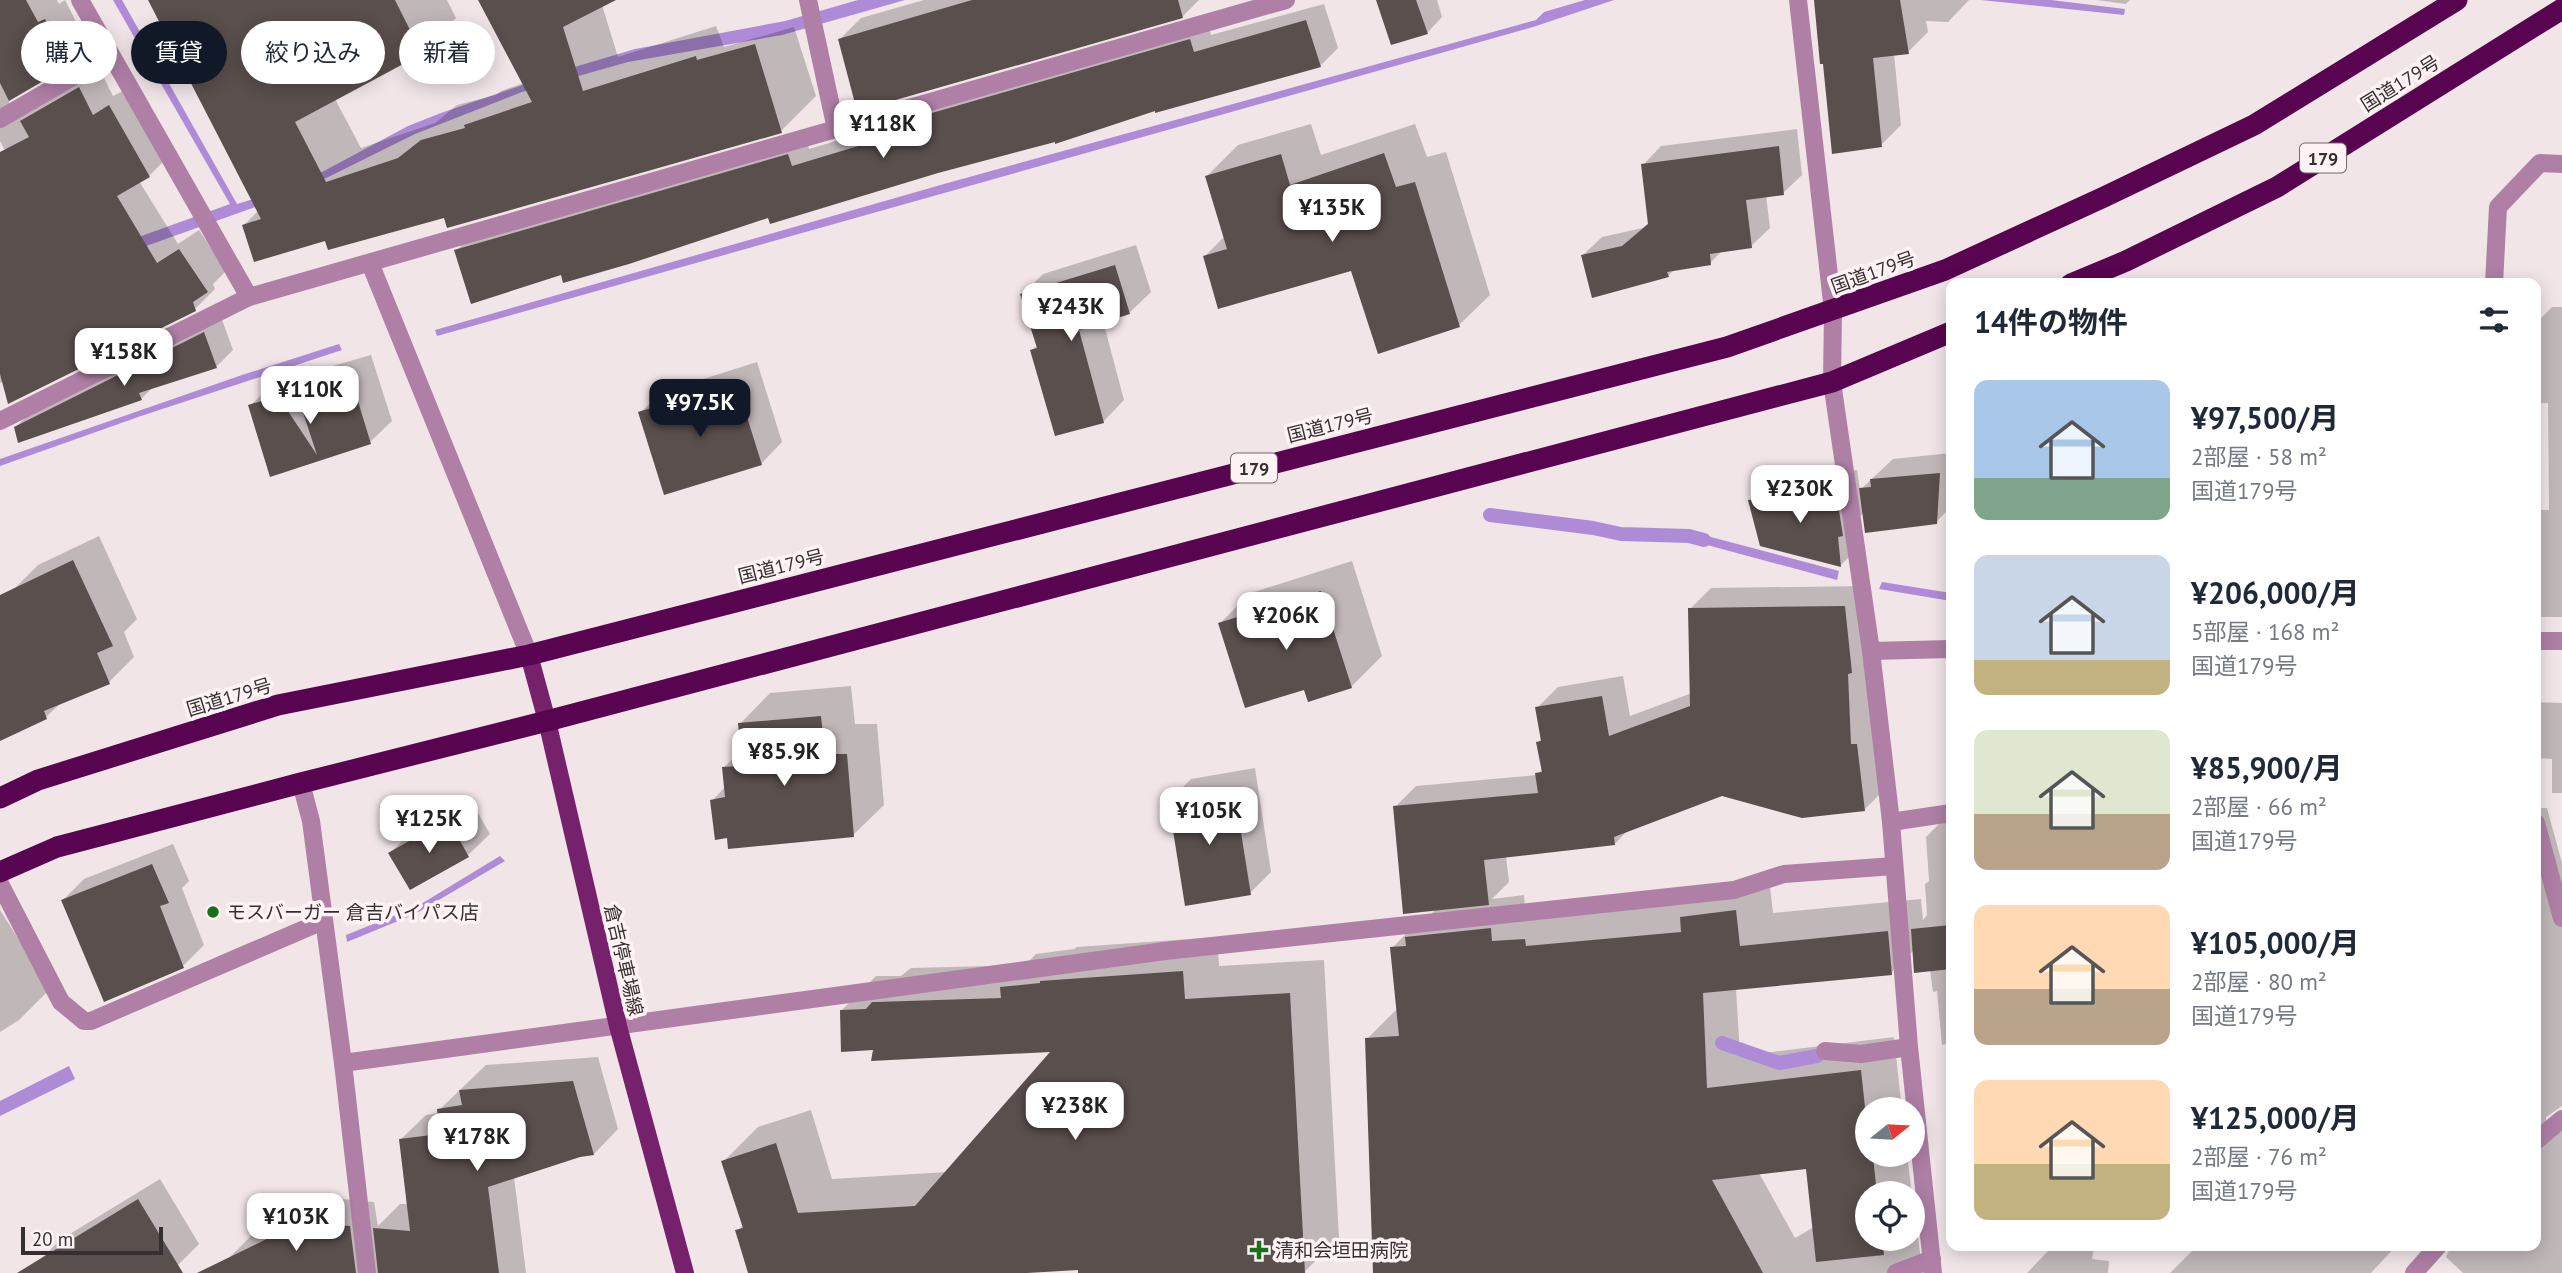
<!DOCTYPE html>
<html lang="ja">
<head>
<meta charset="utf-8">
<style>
  body { margin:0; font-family:"PT Sans","Noto Sans JP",sans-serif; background:#f6f6f7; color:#1f2937; height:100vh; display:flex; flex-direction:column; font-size:26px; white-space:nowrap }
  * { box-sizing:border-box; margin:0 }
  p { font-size:23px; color:#747a83 }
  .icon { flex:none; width:38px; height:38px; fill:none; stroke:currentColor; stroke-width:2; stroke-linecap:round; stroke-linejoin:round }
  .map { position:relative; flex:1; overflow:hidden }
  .drawer { position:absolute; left:1946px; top:278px; width:595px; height:973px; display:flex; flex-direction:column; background:#fff; border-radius:14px; box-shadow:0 4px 18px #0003 }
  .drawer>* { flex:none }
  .hud { position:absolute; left:21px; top:21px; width:665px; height:63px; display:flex; gap:14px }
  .needle { width:46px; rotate:72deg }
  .controls { position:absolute; left:1855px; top:1097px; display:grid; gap:14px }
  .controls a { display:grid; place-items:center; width:70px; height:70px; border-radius:50%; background:#fff; box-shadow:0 4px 18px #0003; font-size:35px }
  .scale { position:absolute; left:21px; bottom:18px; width:142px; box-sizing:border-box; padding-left:7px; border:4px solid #343031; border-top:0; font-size:19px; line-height:24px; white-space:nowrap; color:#343031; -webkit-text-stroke:5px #fef2f5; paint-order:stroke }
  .price { position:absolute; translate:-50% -60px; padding:0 16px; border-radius:14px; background:#fff; color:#222; font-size:23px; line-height:46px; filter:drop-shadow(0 2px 4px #0008) }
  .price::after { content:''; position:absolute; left:50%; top:42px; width:21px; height:16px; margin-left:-10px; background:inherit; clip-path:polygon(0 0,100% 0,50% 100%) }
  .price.on { background:#111827; color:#fff }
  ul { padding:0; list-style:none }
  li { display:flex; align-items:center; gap:21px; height:175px; padding:0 28px }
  li span { display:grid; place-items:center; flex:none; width:196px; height:140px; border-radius:14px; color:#555 }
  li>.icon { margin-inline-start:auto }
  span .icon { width:84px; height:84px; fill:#fffc; stroke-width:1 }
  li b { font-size:30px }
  h2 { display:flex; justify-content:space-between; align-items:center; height:84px; padding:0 28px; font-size:30px }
  .pill { padding:0 24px; border-radius:32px; background:#fff; box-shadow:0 4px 18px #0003; font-size:24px; line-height:63px }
  .pill.on { background:#111827; color:#fff }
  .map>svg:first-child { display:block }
  .water { fill:#ae8bd7 }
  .shadow { fill:#0003; fill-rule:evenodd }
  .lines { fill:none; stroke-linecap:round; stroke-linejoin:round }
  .stream { stroke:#ae8bd7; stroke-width:14 }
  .building { fill:#594f4d }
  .minor { stroke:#af7fa6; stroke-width:18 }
  .major { stroke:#76216c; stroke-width:18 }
  .highway { stroke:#580450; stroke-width:21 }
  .poi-dot { fill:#18701a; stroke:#fef2f5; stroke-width:2.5 }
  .labels { text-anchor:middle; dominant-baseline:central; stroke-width:7; stroke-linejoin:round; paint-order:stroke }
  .shield { fill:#fef2f5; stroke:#716a6c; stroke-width:2 }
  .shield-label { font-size:18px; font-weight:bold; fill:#343031 }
  .street-label { font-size:19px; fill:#343031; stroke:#fef2f5 }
  .poi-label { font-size:19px; fill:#343031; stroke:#fef2f5; text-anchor:start }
</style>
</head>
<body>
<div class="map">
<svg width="2562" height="1273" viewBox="0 0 2562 1273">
  <rect width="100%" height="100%" fill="#f1e5e8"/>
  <g class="water">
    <path d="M113 0H122L237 204 294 187 408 126 441 113 578 66 635 49 785 21 858 0H905L782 35 628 62 522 92 415 134 300 191 65 275 53 268 230 204Z"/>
    <path d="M1585 0H1614L1533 27 437 336 435 330 944 184 1536 20 1544 12Z"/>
    <path d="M1981 0H2051L2125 9 2124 15Z"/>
    <path d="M339 344 342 350 141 416 0 466V459L242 375Z"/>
    <path d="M1688 531 1839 571 1837 580 1685 539Z"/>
    <path d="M1882 582 1951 593V601L1879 589Z"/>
    <path d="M500 856 505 861 415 914 347 942 346 935 416 907Z"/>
    <path d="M69 1066 75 1079 0 1116V1101Z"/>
  </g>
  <g class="shadow">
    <path d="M0 0H57L59 4 65 0 88 45 68 65 9 99V104L99 68 113 96 130 87 169 156 149 176 139 181 178 244 199 230 226 271 213 284 215 289 195 309 0 383V165L10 160 0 141Z"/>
    <path d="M150 0H447L456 18 421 52 335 99 361 148 435 123 457 105 496 95 501 91 524 83 480 0H612L602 5 618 57 716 26 724 47 794 27 816 96 781 131 445 216 326 238 244 225 259 210Z"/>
    <path d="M924 0H1199L1183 16 858 109 840 39 861 18Z"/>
    <path d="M1378 0H1437L1442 17 1427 33Z"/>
    <path d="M1816 0H1969L1948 22 1926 21 1928 32 1908 52 1894 54 1901 125 1881 145Z"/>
    <path d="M2097 0H2130L2126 4Z"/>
    <path d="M1324 4 1338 48 1320 66 1156 108 1056 140 562 273 456 251 474 233 806 138 809 149 866 132 882 116 1208 23 1211 35Z"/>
    <path d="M1311 124 1321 155 1415 124 1427 157 1446 152 1490 295 1459 325 1353 268 1205 256 1225 236 1207 176 1238 145Z"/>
    <path d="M1797 129 1802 175 1783 193 1766 195 1770 228 1751 246 1723 250 1710 263 1675 269 1668 276 1583 255 1602 237 1643 228 1650 222 1643 165 1661 146Z"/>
    <path d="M1136 245 1151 292 1129 313 1103 321 1124 400 1103 422 1032 350 1038 345 1022 295 1043 274Z"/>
    <path d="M2552 307H2562V617H2536V513L2539 510H2549L2548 403H2536V323Z"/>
    <path d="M221 317 233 350 216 367 152 388 141 399 16 427 33 410Z"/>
    <path d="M371 355 392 421 370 442 271 475 250 406 271 385 299 376 305 385 319 370Z"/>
    <path d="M757 362 782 442 761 464 640 413 662 392Z"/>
    <path d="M1951 453V507L1936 522 1864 512 1859 518 1862 544 1841 565 1750 500 1771 479 1857 470 1860 490 1893 459Z"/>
    <path d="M99 536 137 619 124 632 134 657 109 682 62 702 46 717 0 739V597L12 591 38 565Z"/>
    <path d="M1352 561 1382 656 1351 687 1305 688 1220 623 1251 593Z"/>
    <path d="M1865 586 1885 789 1864 810 1722 795 1628 830 1615 844 1506 856 1509 882 1492 899 1524 895 1525 909 1769 877 1773 913 1921 899 1923 920 1927 915 1925 884 1929 881 1926 837 1948 815H1951V1102L1946 1044 1942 1045 1937 991 1933 992 1930 970 1914 950 1891 973 1736 988 1740 1056 1894 1037 1902 1110H1867V1155H1907L1912 1194H1867V1239H1913V1200L1922 1267 1927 1273H1375L1367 1039 1398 1008 1392 948 1425 915H1430L1436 909 1395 807 1416 786 1537 775 1543 768 1538 742 1542 738 1537 708 1558 687 1623 676 1630 716 1692 693 1690 609 1711 588ZM1808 1167 1814 1227 1795 1238 1759 1173Z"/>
    <path d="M851 686 855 724H877L884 805 853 835 729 836 712 801 725 787 723 768 742 750 740 724 770 693Z"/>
    <path d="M2536 702 2562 703V793H2552V759L2536 758Z"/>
    <path d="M1255 768 1271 872 1250 893 1170 800 1191 779Z"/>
    <path d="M470 799 490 834 468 855 410 888 390 853 411 832Z"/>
    <path d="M2536 808H2547L2562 863V1106L2546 1117V1122L2562 1129V1273H2463L2446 1257 2451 1246H2536Z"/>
    <path d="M173 844 189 881 182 888 204 945 183 966 63 900 84 879Z"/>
    <path d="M0 910 50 989 19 1020 0 1032Z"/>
    <path d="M1217 937 1219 966 1324 960 1339 1238 1304 1272 1101 1273V1268L1012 1273H750L737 1231 744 1224 723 1162 758 1127 811 1110 832 1179 947 1172 1054 1050 874 1048 842 1010 876 976H901L911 968 1025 965 1036 954 1074 949 1077 947Z"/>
    <path d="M598 1057 618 1129 594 1154 580 1156 514 1177 526 1273H234L227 1260 252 1235 311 1206 323 1207 332 1198 374 1202 378 1226 400 1204H409L401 1139 426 1115 439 1113V1110L486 1065Z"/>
    <path d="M160 1179 199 1244 178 1265 164 1273H47L39 1261 60 1240Z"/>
    <path d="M2053 1246H2094L2092 1259 2109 1261 2108 1273H2027Z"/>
    <path d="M2197 1246H2396L2371 1273H2170Z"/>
  </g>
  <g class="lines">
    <g class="stream">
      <path d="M1490 515 1593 528 1621 534 1689 536 1704 540"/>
      <path d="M1722 1043 1779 1063 1817 1056"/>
    </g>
  </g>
  <g class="building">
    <path d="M0 0H26L38 22 45 19 69 66 9 101 0 83Z"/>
    <path d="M148 0H395L422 54 295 122 326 182 398 158 421 140 465 128 464 125 532 102 478 0H616L563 27 583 91 696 56 697 60 755 44 782 133 447 228 444 218 328 250 325 241 254 262 242 225 261 219Z"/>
    <path d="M972 0H1178L1183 18 857 111 838 39Z"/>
    <path d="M1376 0H1416L1428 34 1391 45Z"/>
    <path d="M1814 0H1900L1909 54 1873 58 1882 147 1832 154 1823 64H1820Z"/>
    <path d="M1306 20 1321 67 1155 113V111L1055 144V142L938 173 770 224 768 218 629 264 563 283 561 275 471 304 454 250 788 154 792 166 865 144 862 133 1190 39 1194 52Z"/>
    <path d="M79 87 93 115 109 105 150 177 117 196 157 263 179 249 208 292 193 302 196 311 8 404 0 374V152L29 137 20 121Z"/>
    <path d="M1779 146 1784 195 1746 200 1752 248 1710 254 1711 265 1667 272 1669 277 1592 298 1581 255 1622 246 1648 224 1641 164Z"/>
    <path d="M1384 153 1396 187 1415 182 1460 327 1378 354 1351 271 1218 309 1203 256 1227 249 1205 176 1281 154 1290 185Z"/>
    <path d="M1115 265 1130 314 1079 330 1104 423 1055 436 1030 350 1037 348 1020 294Z"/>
    <path d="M204 332 217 368 139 393 142 400 18 443 14 427Z"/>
    <path d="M350 375 371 444 270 477 248 405 278 396 317 455 296 391Z"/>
    <path d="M736 382 762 465 664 495 638 412Z"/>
    <path d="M1940 473 1937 524 1865 533 1859 488 1871 487 1870 479Z"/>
    <path d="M1836 491 1843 536 1838 537 1841 567 1760 546 1748 500Z"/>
    <path d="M73 560 113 646 97 653 110 684 44 711 47 719 0 741V595Z"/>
    <path d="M1321 591 1352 688 1308 702 1304 690 1245 708 1218 623Z"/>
    <path d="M1845 606 1852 673 1848 674 1851 744H1857L1865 811 1802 818 1722 796 1614 837 1615 845 1484 860 1489 905 1403 914 1393 806 1538 793 1535 773 1542 772 1536 742 1541 741 1535 707 1602 696 1609 736 1690 706 1688 608Z"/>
    <path d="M821 716 825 754H847L854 837 728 849 727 838 715 840 710 800 725 797 722 767 742 766 738 723Z"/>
    <path d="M1234 789 1251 895 1185 906 1168 799Z"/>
    <path d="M448 819 469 857 410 890 388 853Z"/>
    <path d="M152 864 169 903 160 906 184 968 104 1002 61 900Z"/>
    <path d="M1736 910 1740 946 1888 931 1892 975 1703 993 1707 1088 1861 1070 1867 1126V1155L1873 1157 1877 1194H1867V1239H1882L1884 1255 1816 1262 1806 1169 1712 1180 1763 1273H1373L1365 1038 1399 1036 1390 947 1406 946 1405 937 1491 928 1492 941 1525 939 1526 946 1681 932 1680 917Z"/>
    <path d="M1951 925V969L1914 973 1911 929Z"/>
    <path d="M1183 971 1185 999 1290 993 1305 1273H1078V1270L1027 1273H748L735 1230 743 1228 721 1161 776 1143 798 1213 915 1206 1050 1052 871 1061 873 1050 841 1052 840 1010 866 1009 872 1002H876L1001 998 1000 987 1040 983V981Z"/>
    <path d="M573 1081 594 1155 580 1157 488 1187 499 1273H378L373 1228 410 1231 399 1139 440 1134 437 1109 462 1105 459 1090Z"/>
    <path d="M138 1199 183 1273H17Z"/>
    <path d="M306 1222 350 1226 356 1273H197L285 1230 305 1233Z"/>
  </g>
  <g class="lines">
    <g class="minor">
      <path d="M80 0 249 297"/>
      <path d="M808 0 836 129"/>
      <path d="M1798 0 1833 311 1832 382 1871 651 1891 822 1909 1047 1933 1273"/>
      <path d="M0 119 111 55"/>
      <path d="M370 263 529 655"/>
      <path d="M2494 284 2498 207 2540 163 2562 164"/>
      <path d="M0 421 249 297 1286 0"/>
      <path d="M2536 641H2562"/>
      <path d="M1871 651 1951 649"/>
      <path d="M301 783 311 821 343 1063 367 1273"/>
      <path d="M1891 822 1951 813"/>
      <path d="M2536 823 2562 918"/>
      <path d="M0 884 61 1002 84 1021H91L323 921"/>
      <path d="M1825 1051 1861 1054 1909 1047"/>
      <path d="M343 1063 1165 951 1734 890 1784 874 1894 866"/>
      <path d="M2536 1141 2562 1119"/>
      <path d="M1896 1273 1932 1259"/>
      <path d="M2414 1273 2438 1246"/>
    </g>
    <path class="major" d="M529 655 547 721 618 1026 685 1273"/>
    <g class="highway">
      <path d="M2071 284 2126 261 2277 187 2562 9"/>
      <path d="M0 798 38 780 278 705 529 655 1727 347 1945 270 2104 197 2254 125 2457 0"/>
      <path d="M0 872 57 847 301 783 547 721 1832 382 1951 332"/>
    </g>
  </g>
  <g class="poi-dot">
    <circle cx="213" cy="912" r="7"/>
    <path d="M1255.5 1239.5h7v7h7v7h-7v7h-7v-7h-7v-7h7z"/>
  </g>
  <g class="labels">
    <g class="shield">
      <rect x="2300" y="143.5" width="46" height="29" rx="5"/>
      <rect x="1231" y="453.5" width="46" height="29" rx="5"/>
    </g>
    <g class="shield-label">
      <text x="2323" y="158">179</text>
      <text x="1254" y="468">179</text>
    </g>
    <g class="street-label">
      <text transform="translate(2400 83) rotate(-32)">国道179号</text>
      <text transform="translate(1873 272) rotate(-20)">国道179号</text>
      <text transform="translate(1330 425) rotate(-14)">国道179号</text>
      <text transform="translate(781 566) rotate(-14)">国道179号</text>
      <text transform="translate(229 697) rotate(-17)">国道179号</text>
      <text transform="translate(624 960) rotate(77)">倉吉停車場線</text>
    </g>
    <g class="poi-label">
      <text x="227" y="912">モスバーガー 倉吉バイパス店</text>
      <text x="1275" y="1250">清和会垣田病院</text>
    </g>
  </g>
</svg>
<div class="controls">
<a><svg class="needle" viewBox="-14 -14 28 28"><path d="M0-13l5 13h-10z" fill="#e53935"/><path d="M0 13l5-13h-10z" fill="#747a83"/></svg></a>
<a><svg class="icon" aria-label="locate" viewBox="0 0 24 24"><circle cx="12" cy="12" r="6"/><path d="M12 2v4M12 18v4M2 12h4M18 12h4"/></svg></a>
</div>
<div class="scale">20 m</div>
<b class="price" style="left:883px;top:160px">¥118K</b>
<b class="price" style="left:1332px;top:244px">¥135K</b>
<b class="price" style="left:1071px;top:343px">¥243K</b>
<b class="price" style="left:124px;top:388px">¥158K</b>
<b class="price" style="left:310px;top:426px">¥110K</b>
<b class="price on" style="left:700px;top:439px">¥97.5K</b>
<b class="price" style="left:1800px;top:525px">¥230K</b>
<b class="price" style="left:1286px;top:652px">¥206K</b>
<b class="price" style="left:784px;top:788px">¥85.9K</b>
<b class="price" style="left:1209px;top:847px">¥105K</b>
<b class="price" style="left:429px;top:855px">¥125K</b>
<b class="price" style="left:1075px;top:1142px">¥238K</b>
<b class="price" style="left:477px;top:1173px">¥178K</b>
<b class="price" style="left:296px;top:1253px">¥103K</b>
<div class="hud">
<a class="pill">購入</a>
<a class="pill on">賃貸</a>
<a class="pill">絞り込み</a>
<a class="pill">新着</a>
</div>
<section class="drawer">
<h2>14件の物件<svg class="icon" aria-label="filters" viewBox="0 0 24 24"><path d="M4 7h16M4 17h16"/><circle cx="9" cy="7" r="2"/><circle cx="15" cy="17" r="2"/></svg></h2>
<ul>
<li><span style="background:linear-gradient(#a9c7e8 70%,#7fa58c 0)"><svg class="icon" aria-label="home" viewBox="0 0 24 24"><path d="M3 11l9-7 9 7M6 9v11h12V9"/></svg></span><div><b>¥97,500/月</b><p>2部屋 · 58 m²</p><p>国道179号</p></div></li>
<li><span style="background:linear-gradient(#c9d6e8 75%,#c2b280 0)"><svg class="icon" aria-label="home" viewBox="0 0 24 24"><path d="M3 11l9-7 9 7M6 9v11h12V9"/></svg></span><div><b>¥206,000/月</b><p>5部屋 · 168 m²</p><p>国道179号</p></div></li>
<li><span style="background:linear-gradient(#dfe7d0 60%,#b9a48a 0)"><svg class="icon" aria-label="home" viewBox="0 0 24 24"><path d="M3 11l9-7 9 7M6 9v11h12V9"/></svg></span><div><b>¥85,900/月</b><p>2部屋 · 66 m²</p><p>国道179号</p></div></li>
<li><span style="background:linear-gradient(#ffd9b3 60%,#b9a48a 0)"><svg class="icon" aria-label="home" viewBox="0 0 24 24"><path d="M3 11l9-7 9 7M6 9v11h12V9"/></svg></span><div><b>¥105,000/月</b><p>2部屋 · 80 m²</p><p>国道179号</p></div></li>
<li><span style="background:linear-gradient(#ffd9b3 60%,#c2b280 0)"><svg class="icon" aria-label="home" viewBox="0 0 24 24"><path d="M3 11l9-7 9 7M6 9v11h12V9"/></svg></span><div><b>¥125,000/月</b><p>2部屋 · 76 m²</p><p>国道179号</p></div></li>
</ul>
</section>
</div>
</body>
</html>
